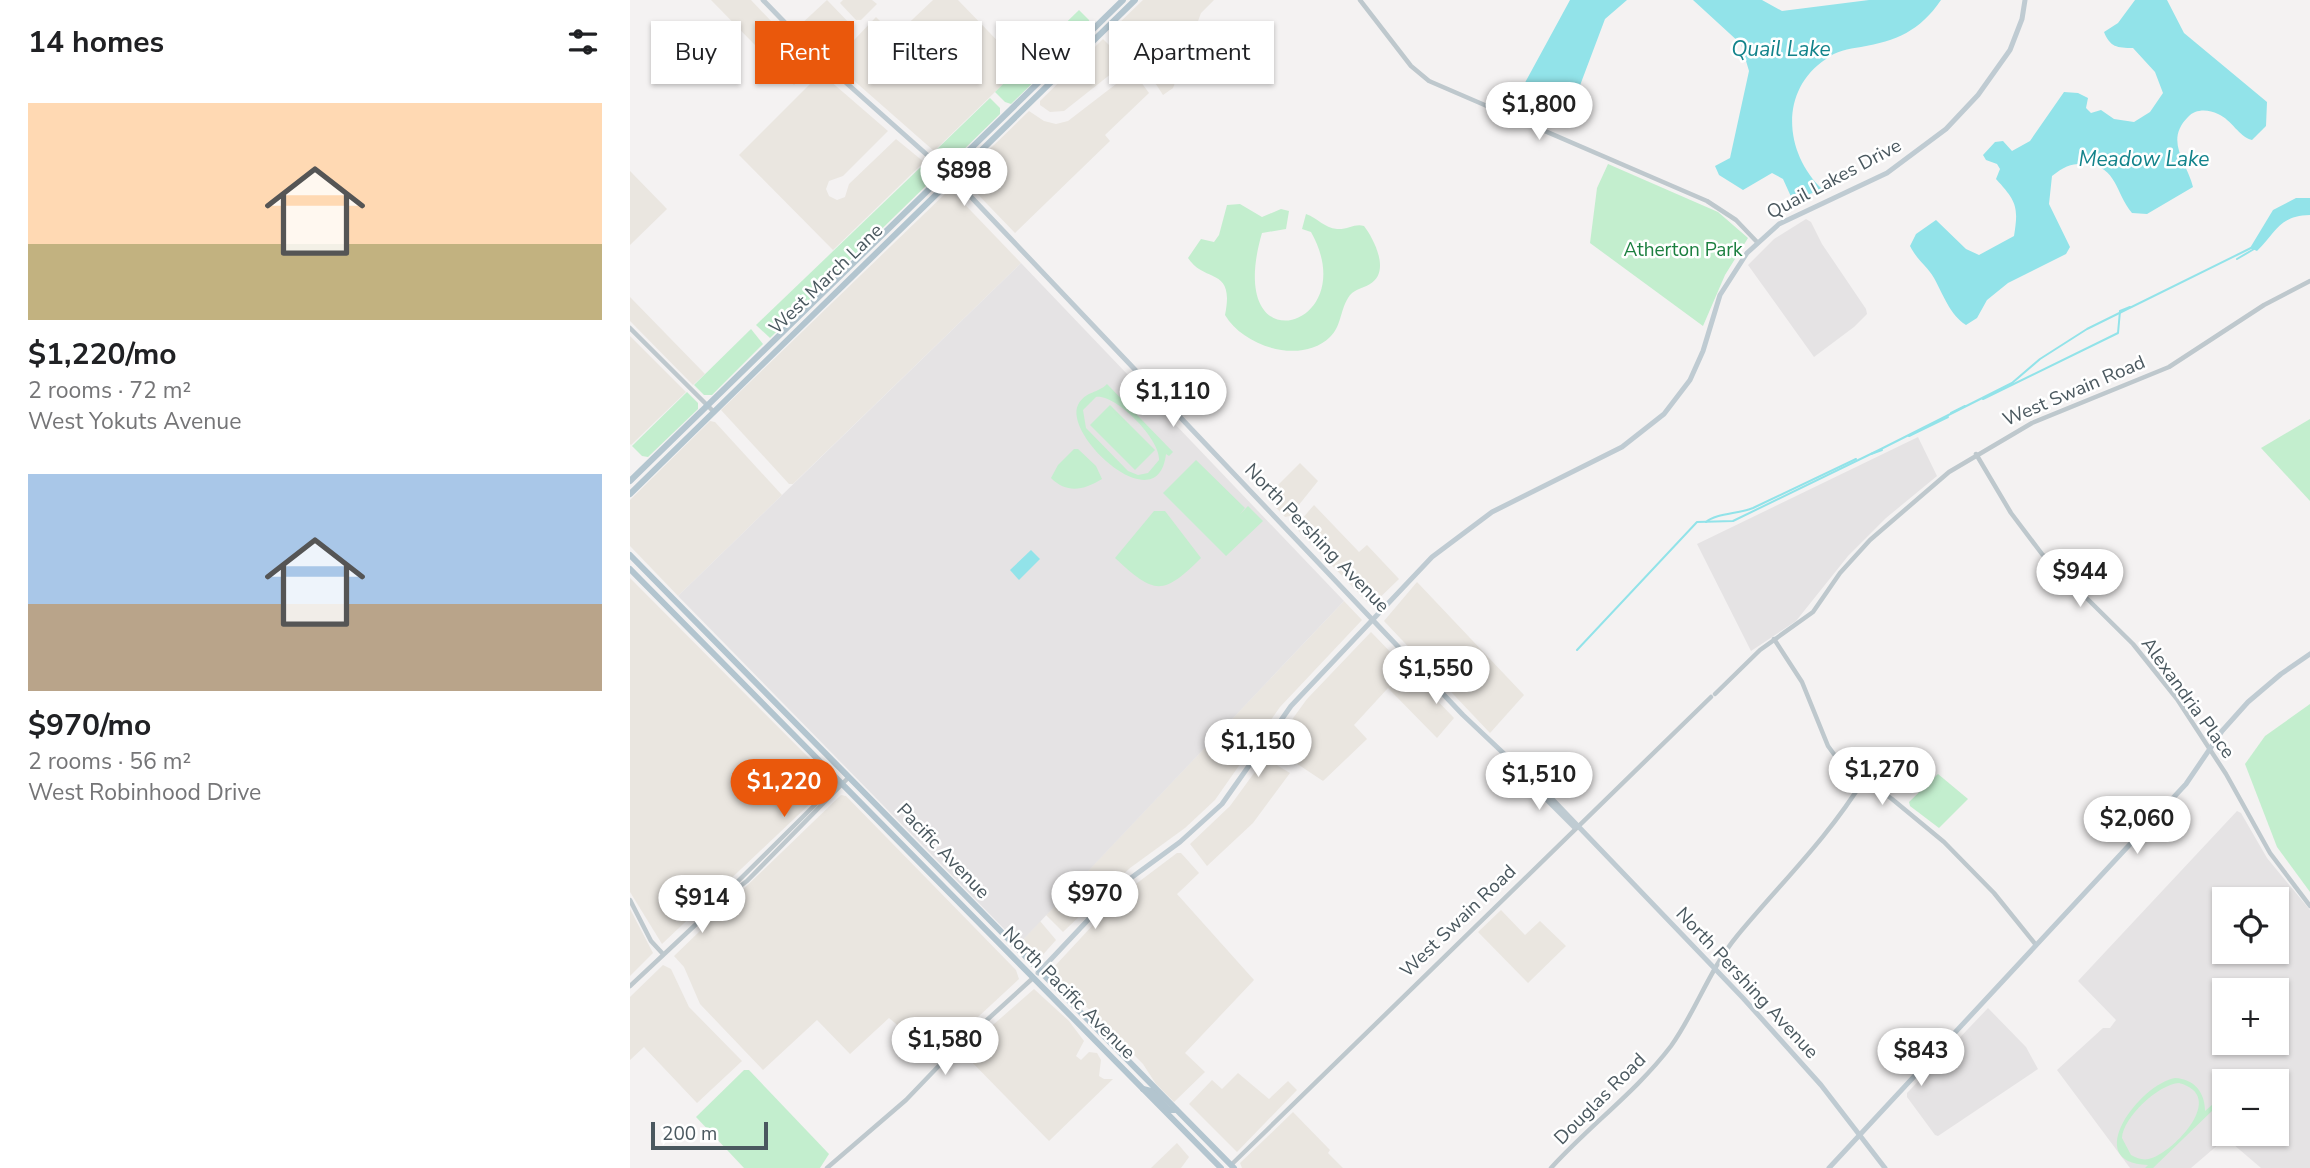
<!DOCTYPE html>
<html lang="en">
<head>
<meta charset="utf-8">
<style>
  body { margin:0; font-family:"Nunito Sans",sans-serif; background:#f2f2f2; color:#202124; height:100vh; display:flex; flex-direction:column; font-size:26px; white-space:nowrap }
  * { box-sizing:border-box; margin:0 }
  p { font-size:23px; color:#757577 }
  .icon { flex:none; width:38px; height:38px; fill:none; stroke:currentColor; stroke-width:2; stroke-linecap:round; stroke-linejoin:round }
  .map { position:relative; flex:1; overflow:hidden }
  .details { display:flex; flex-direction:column; background:#fff; width:630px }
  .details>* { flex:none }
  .banner { position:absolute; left:21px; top:21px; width:665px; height:63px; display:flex; gap:14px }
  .controls { position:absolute; left:1582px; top:887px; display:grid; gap:14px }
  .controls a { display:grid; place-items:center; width:77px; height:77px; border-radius:0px; background:#fff; box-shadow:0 2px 5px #0004; font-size:35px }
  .scale { position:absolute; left:21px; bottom:18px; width:117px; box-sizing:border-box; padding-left:7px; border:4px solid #4a585f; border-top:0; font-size:19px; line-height:24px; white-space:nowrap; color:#4a585f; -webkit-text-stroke:5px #fff; paint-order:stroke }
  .price { position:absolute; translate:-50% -60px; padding:0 16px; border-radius:24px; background:#fff; color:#222; font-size:23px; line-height:46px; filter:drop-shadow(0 2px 4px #0008) }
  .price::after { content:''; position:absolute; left:50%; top:42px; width:21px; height:16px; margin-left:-10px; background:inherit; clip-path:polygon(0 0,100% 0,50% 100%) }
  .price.on { background:#ea580c; color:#fff }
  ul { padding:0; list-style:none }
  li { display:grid; align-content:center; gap:14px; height:371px; padding:0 28px }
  li span { display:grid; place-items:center; height:217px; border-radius:0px; color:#555 }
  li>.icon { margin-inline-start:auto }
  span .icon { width:126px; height:126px; fill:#fffc; stroke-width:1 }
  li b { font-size:30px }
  h2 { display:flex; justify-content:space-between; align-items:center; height:84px; padding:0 28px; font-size:30px }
  .pill { padding:0 24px; border-radius:0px; background:#fff; box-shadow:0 2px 5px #0004; font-size:24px; line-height:63px }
  .pill.on { background:#ea580c; color:#fff }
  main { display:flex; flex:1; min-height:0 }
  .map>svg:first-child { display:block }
  .commercial { fill:#eae6e0 }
  .education { fill:#e5e3e4; fill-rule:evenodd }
  .green { fill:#c3eece; fill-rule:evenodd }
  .water { fill:#92e3e9 }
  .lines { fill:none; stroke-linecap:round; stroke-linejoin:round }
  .stream { stroke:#92e3e9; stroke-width:2 }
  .tertiary { stroke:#bec8cd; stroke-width:4.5 }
  .secondary { stroke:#bfcbd2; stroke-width:5 }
  .primary { stroke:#b3c5cf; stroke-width:6 }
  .labels { text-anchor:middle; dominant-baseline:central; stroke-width:5; stroke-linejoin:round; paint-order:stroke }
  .street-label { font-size:19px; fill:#4a585f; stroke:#fff }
  .park-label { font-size:19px; fill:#1b7f3f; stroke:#fff }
  .water-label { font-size:21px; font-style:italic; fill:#12838b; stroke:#fff }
</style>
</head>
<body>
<main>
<section class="details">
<h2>14 homes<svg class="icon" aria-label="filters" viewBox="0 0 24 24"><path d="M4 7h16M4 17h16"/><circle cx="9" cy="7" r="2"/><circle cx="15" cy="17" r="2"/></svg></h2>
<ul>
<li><span style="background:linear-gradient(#ffd9b3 65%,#c2b280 0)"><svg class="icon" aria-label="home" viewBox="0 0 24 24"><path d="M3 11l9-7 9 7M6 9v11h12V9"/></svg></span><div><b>$1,220/mo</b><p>2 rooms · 72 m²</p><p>West Yokuts Avenue</p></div></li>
<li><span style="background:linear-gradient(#a9c7e8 60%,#b9a48a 0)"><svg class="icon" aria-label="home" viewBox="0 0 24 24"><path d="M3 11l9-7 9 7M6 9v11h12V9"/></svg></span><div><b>$970/mo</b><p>2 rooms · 56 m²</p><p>West Robinhood Drive</p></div></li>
</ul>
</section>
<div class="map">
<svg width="1680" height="1168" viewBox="0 0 1680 1168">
  <rect width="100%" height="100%" fill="#f4f2f2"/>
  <g class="commercial">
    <path d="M81 0H121L183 65 164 85Z"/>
    <path d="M197 0 223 27 198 52H193L168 27Z"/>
    <path d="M213 0H242L247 4 231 20H226L210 3Z"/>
    <path d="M303 0H328L392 66 304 151 205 64V60L246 17 265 36Z"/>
    <path d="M513 0H584L571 13 543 88 533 95 513 64 539 40 540 28 535 25 526 28 522 39 506 54 485 32 484 28Z"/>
    <path d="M473 39 496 62 434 111 420 112 410 105V101Z"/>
    <path d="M503 71 519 93 475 135 480 141 385 233 333 179V175L399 111 414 121 426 124 438 121Z"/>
    <path d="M191 73 258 131 213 176 199 181 196 189 199 196 207 200 215 197 219 184 266 139 294 162 203 250 109 155Z"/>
    <path d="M0 171 37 209 0 245Z"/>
    <path d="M320 189 391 263 163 484H159L91 410Z"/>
    <path d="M0 297 75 374 63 385 0 321Z"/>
    <path d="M0 336 56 392 1 445 0 444Z"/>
    <path d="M80 421 85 422 152 495 48 596 0 546V500Z"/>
    <path d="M670 463 688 481 660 516 655 517 636 497Z"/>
    <path d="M684 505 729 552 737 545 769 579 741 606 665 527Z"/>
    <path d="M0 578 203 782 32 944 0 892Z"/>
    <path d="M787 582 894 695 860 733 754 621Z"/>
    <path d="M714 601 732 620 650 707 585 800 555 828 500 868 433 932 416 915Z"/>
    <path d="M741 632 824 718 807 738 758 688 724 725 737 739 693 781 642 747 677 699Z"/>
    <path d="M635 758 660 773 623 823 577 866 560 844 600 806Z"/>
    <path d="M211 795 216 796 386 970 389 979 307 1055 283 1031 272 1029 259 1018 220 1054 187 1020 133 1070 70 1004 54 967 44 956Z"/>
    <path d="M547 853H551L569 873 547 894 624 980 555 1053 575 1072 544 1102 526 1084 513 1064 423 973V968L490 896Z"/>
    <path d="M0 909 23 953 0 976Z"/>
    <path d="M871 910 895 935 910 921 936 946 898 983 848 932Z"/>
    <path d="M410 921 426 940 409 959H404L389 944Z"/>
    <path d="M33 965 41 969 59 1007 112 1061 67 1103 14 1047 0 1060V997Z"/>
    <path d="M404 989 439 1021 454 1041 446 1056 451 1060 459 1052 467 1053 471 1060 469 1076 474 1079H483L419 1141 332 1052Z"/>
    <path d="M608 1073 639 1099 658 1081 667 1090 607 1152 559 1104 582 1080 592 1089Z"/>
    <path d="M663 1112 700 1150 698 1153 713 1168H612L610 1163Z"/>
    <path d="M547 1143 559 1157 551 1168H521Z"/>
  </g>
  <g class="education">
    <path d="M1176 219 1181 222 1192 244 1236 309 1237 314 1224 327 1184 357 1118 265 1144 239Z"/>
    <path d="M391 263 714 601 389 944 48 596Z"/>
    <path d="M1288 437 1307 476 1256 518 1218 556 1166 621 1121 651 1067 544Z"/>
    <path d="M1607 811 1611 813 1637 858 1680 910V1168H1631L1596 1138 1561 1168H1500L1427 1070 1473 1028H1480L1486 1020 1448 981ZM1594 900H1647V952H1594ZM1594 990H1647V1043H1594ZM1594 1082H1647V1134H1594Z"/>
    <path d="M1358 1008 1396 1047 1408 1069 1308 1136 1305 1135 1277 1097V1093Z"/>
  </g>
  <g class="green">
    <path d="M449 10 459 20 460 27 381 104 375 102 365 92Z"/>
    <path d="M360 98 370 108V114L321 162 305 151Z"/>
    <path d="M295 163 306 176 140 338 126 325Z"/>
    <path d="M978 164 1088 212 1118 238 1095 275 1073 326 960 243 967 188Z"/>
    <path d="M610 204 632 217 651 209 659 211 656 229 632 233C592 370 735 328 681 232L672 229 676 214C688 218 694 228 707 229 717 230 725 223 734 226 744 239 761 272 740 284 732 289 723 289 718 298 710 311 711 327 700 337 671 365 614 347 595 315 605 266 575 284 558 258L571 239 584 242 589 235 597 205Z"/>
    <path d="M121 329 133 344 82 395H74L64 385Z"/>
    <path d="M477 384 543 452 539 456 536 454C528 523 433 436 448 405 455 391 469 393 477 384ZM466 397C486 394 531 440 529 460L518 473 508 475 498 471 456 428 453 410Z"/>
    <path d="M57 392 68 403V409L18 457 12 456 2 446Z"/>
    <path d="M480 405 525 450 505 470 460 425Z"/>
    <path d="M1680 419V501L1631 448Z"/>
    <path d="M444 449H448L466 466 472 479C454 490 437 494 421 478L428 465Z"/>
    <path d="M566 460 615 508 610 514 618 506 633 521 596 556 533 493Z"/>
    <path d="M524 511H535L571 558C532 597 524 594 485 558Z"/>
    <path d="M1680 704V892L1647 847 1615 764 1635 736Z"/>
    <path d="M1308 774 1338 799 1309 828 1280 806 1279 802Z"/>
    <path d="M114 1070H119L199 1154 190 1168H114L66 1117Z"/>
    <path d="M1545 1078C1564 1079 1575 1092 1575 1111L1582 1105 1585 1108 1523 1168H1515L1518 1165C1450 1163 1510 1084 1545 1078ZM1549 1083C1598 1096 1544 1151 1522 1158 1515 1161 1508 1159 1501 1155L1492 1138C1493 1117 1529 1084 1549 1083Z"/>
  </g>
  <g class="water">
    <path d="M940 0H997L975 19 940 112 891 90Z"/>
    <path d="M1063 0H1132L1152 11 1239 0H1311C1290 31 1266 41 1231 47 1218 49 1206 51 1196 59 1148 91 1155 154 1192 189L1163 201 1153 179 1142 173 1113 190 1089 175 1085 166 1100 158 1119 71 1111 44Z"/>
    <path d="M1505 0H1537L1554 33 1637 102 1636 126 1622 140C1609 137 1602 120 1588 114 1578 109 1565 109 1558 117 1534 141 1557 162 1563 187L1517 214 1502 213C1485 192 1487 167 1457 164 1442 163 1435 166 1422 176L1419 204 1440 247 1436 254 1378 283 1357 300 1347 318 1336 325C1320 315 1313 294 1304 278 1297 266 1287 260 1280 246L1286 234 1306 220 1336 249 1349 255 1384 236C1389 206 1386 201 1366 179L1370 169 1367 164 1356 160 1353 155 1365 142 1373 141 1382 151 1400 141 1434 92 1448 93 1458 98 1456 108 1461 113 1471 110 1484 119 1504 122 1520 112 1533 93 1525 72 1503 48C1487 48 1480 47 1474 32L1488 23Z"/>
    <path d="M1666 198H1680V215C1649 216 1647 231 1627 251L1620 248 1643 210Z"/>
    <path d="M401 550 410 559 389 580 380 570Z"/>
  </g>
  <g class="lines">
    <g class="stream">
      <path d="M1607 259 1624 249"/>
      <path d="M1353 399 1488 333 1490 311 1500 307"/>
      <path d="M1321 413 1335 406"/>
      <path d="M1279 436 1318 417"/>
      <path d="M1241 454 1252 450"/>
      <path d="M1076 522C1086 513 1109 514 1123 508L1226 459"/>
      <path d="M947 650 1067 522 1103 521 1251 449 1382 383 1410 359 1457 329 1623 247"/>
    </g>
    <g class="tertiary">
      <path d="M730 0 781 66 799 81 1077 201 1106 220 1127 242"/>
      <path d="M0 328 83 411"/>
      <path d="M1346 454 1381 513 1412 554 1503 644 1547 699 1596 774 1640 853 1680 906"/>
      <path d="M1144 639 1172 682 1198 746 1209 761 1262 799 1314 842 1364 893 1406 945"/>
      <path d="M1085 694 1130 650 1183 612 1210 573 1240 540 1319 472 1402 423 1539 367 1634 305 1680 281"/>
      <path d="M94 898 97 892 204 786 211 784"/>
      <path d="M0 900 21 941 33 954"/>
      <path d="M0 986 94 898 117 881 218 778"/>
      <path d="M601 1165 1081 697"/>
      <path d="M197 1168 276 1100 324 1050 403 978"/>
      <path d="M921 1168C960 1125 1006 1092 1041 1046 1066 1011 1079 970 1107 936 1150 884 1198 838 1234 779"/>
    </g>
    <g class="secondary">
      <path d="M133 0 194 63 323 178 833 715 923 800 1113 998 1191 1085 1255 1168"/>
      <path d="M894 777 944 827"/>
      <path d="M408 973 490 886 550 842 592 804 661 706 802 557 862 512 992 447 1034 414 1060 380 1073 351 1090 295 1117 253 1149 224 1257 173 1316 129 1348 95 1380 50 1392 19 1395 0"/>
      <path d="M1199 1168 1556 784 1592 731 1618 702 1651 674 1680 654"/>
    </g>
    <g class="primary">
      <path d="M0 481 493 0"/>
      <path d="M0 494 505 0"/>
      <path d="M0 555 604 1168"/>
      <path d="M0 569 591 1168"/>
      <path d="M513 1089 521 1091 539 1110H546"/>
    </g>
  </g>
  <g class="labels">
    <g class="street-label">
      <text transform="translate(1204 179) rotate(-28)">Quail Lakes Drive</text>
      <text transform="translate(196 279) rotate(-44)">West March Lane</text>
      <text transform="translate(1444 391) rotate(-23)">West Swain Road</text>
      <text transform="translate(687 538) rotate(46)">North Pershing Avenue</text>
      <text transform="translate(1558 698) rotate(54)">Alexandria Place</text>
      <text transform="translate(313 851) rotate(46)">Pacific Avenue</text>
      <text transform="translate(828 921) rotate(-44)">West Swain Road</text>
      <text transform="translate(1117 983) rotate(47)">North Pershing Avenue</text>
      <text transform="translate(439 993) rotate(45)">North Pacific Avenue</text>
      <text transform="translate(970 1099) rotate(-45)">Douglas Road</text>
    </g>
    <g class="park-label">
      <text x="1053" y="250">Atherton Park</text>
    </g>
    <g class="water-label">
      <text x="1151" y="49">Quail Lake</text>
      <text x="1514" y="159">Meadow Lake</text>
    </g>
  </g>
</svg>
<div class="controls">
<a><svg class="icon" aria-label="locate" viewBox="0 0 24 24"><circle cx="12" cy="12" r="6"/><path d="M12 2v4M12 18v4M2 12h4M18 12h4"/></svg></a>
<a>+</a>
<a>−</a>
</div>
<div class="scale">200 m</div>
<b class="price" style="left:909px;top:142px">$1,800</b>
<b class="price" style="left:334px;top:208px">$898</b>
<b class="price" style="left:543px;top:429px">$1,110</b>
<b class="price" style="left:1450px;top:609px">$944</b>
<b class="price" style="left:806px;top:706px">$1,550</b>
<b class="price" style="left:628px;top:779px">$1,150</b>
<b class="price" style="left:1252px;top:807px">$1,270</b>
<b class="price" style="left:909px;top:812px">$1,510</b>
<b class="price on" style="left:154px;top:819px">$1,220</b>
<b class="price" style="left:1507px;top:856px">$2,060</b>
<b class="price" style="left:465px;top:931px">$970</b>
<b class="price" style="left:72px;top:935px">$914</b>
<b class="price" style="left:315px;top:1077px">$1,580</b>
<b class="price" style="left:1291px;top:1088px">$843</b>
<div class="banner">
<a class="pill">Buy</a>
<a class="pill on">Rent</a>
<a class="pill">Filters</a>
<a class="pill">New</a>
<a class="pill">Apartment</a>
</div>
</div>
</main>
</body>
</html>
